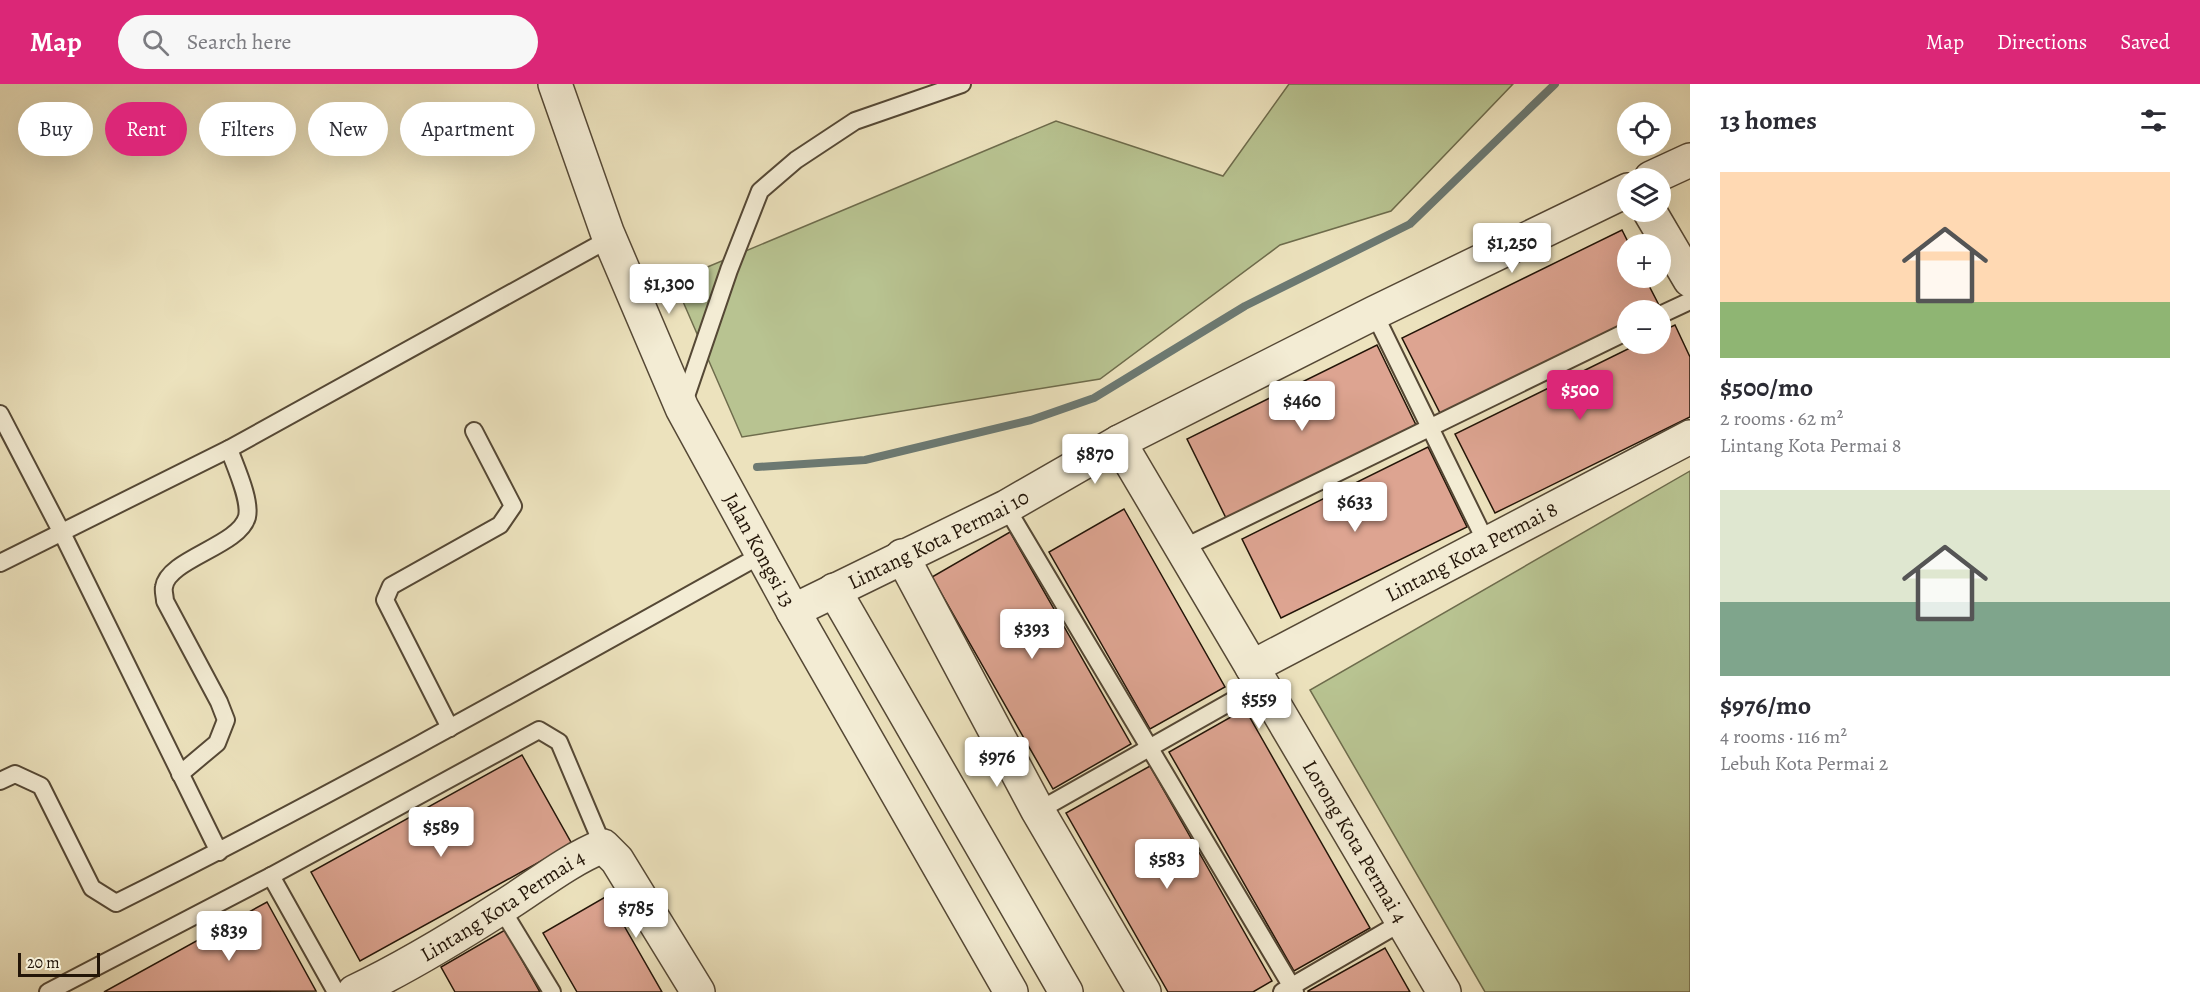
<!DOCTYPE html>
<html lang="en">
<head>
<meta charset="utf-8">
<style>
  body { margin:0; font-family:Alegreya,serif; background:#f7f7f7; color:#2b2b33; height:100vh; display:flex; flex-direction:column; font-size:22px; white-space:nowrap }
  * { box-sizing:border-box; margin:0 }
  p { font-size:20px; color:#7c7c81 }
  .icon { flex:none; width:33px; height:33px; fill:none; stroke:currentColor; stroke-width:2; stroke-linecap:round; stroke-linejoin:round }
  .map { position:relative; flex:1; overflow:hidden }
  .side { display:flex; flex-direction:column; background:#fff; width:510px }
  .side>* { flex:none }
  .banner { position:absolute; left:18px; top:18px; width:570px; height:54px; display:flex; gap:12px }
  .tools { position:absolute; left:1617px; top:18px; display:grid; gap:12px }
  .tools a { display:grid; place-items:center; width:54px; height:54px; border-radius:50%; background:#fff; box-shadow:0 6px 24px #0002; font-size:30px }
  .scale { position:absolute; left:18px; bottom:15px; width:82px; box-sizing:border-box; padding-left:6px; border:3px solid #231508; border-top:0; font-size:16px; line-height:21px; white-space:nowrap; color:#231508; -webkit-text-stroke:4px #f3ecd4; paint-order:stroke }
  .price { position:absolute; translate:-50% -51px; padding:0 14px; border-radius:6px; background:#fff; color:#222; font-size:20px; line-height:39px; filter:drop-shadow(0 2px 3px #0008) }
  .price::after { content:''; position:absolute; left:50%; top:36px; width:18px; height:14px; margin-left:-9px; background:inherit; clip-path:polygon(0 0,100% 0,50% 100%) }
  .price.selected { background:#db2777; color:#fff }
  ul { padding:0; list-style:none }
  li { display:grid; align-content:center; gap:12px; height:318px; padding:0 30px }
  li span { display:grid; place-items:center; height:186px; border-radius:0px; color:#555 }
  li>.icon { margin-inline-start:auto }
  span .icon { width:108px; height:108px; fill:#fffc; stroke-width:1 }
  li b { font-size:26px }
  h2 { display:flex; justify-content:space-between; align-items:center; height:72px; padding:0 30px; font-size:26px }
  .chip { padding:0 21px; border-radius:27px; background:#fff; box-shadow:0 6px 24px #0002; font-size:21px; line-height:54px }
  .chip.selected { background:#db2777; color:#fff }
  header { display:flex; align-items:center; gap:36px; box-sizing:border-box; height:84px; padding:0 30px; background:#db2777; color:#fff }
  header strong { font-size:28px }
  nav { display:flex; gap:33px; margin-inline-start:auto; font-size:21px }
  .search { width:420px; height:54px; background:#f7f7f7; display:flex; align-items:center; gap:15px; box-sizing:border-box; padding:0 21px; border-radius:33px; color:#7c7c81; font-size:22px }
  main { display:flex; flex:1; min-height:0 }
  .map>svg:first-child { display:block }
  .green { fill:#b8c391; stroke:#6e6c4c; stroke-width:1.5 }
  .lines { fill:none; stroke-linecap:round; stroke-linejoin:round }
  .stream { stroke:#6c7972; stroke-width:8 }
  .building { fill:#dda491; stroke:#231508; stroke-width:1.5 }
  .lane-casing { stroke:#554835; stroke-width:20 }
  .street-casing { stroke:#554835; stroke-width:36 }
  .lane { stroke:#f3ecd4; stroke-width:16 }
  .street { stroke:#f3ecd4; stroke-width:33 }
  .labels { text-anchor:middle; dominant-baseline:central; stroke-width:5; stroke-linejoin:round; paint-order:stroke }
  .street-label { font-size:21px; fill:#231508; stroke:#f3ecd4 }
</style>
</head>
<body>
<header>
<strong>Map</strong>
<div class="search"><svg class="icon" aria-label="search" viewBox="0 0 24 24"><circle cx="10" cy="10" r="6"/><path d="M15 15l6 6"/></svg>Search here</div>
<nav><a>Map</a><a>Directions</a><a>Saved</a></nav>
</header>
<main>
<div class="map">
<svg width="1690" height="908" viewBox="0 0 1690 908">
  <rect width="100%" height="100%" fill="#ece2bd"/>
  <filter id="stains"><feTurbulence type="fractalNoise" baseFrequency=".00333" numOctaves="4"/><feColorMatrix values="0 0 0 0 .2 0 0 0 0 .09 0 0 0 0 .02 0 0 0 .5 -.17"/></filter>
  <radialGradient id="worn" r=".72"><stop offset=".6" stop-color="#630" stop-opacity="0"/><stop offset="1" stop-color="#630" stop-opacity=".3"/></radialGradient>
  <g class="green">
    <path d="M1289 0H1513L1391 127 1280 161 1100 295 742 353 674 197 1056 37 1223 92Z"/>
    <path d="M1690 387V908H1485L1310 606Z"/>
  </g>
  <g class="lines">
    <path class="stream" d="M757 383 865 376 1031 336 1094 314 1245 222 1410 140 1555 0"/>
  </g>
  <g class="building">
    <path d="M1622 146 1629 160 1628 194H1645L1661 225 1628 226V241L1442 333 1402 254Z"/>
    <path d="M1675 241 1690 273V333L1495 429 1455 350 1638 260H1660V248Z"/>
    <path d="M1377 261 1416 341 1226 434 1187 355Z"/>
    <path d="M1428 363 1467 443 1281 534 1242 455Z"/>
    <path d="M1124 425 1225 603 1150 645 1049 468Z"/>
    <path d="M1010 448 1131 660 1053 705 932 493Z"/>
    <path d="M1245 625 1370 844 1294 887 1169 668Z"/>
    <path d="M522 671 572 760 360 877 311 788Z"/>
    <path d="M1150 682 1272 897 1253 908H1168L1066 729Z"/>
    <path d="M607 812 662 908H577L543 849Z"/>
    <path d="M267 818 316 907 104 908Z"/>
    <path d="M505 846 540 908H455L441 883Z"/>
    <path d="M1385 864 1410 908H1308V907Z"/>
  </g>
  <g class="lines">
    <g class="lane-casing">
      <g id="lane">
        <path d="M1374 229 1487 460"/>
        <path d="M1660 231 1690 217"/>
        <path d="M683 321 729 186 760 107 796 76 855 37 962 0"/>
        <path d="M0 330 62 449 219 768"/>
        <path d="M1006 423 1295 908"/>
        <path d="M1181 465 1628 247"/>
        <path d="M0 479 229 365 609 155"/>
        <path d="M450 644 385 516 391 502 500 441 513 422 474 347"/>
        <path d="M180 690 217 659 226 636 219 618 165 517C165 513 163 507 164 503 168 475 239 462 247 433 251 416 235 382 229 365"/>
        <path d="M0 697 15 690 41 702 92 804 116 819C335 710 548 590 761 471"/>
        <path d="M1038 727 1262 600"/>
        <path d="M271 792 336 908"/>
        <path d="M501 824 552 908"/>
        <path d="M48 908 271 792 539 646 559 658 603 762"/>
        <path d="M1282 908 1402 838"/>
      </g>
    </g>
    <g class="street-casing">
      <g id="street">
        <path id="s1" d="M555 0 607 148 682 324 793 527 1011 908"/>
        <path d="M1651 94 1690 76"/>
        <path d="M1650 128 1690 196"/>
        <path id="s2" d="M1119 358 1444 908"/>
        <path d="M902 472 1038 727 1144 908"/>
        <path d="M834 506 1066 908"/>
        <path id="s3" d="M793 527 1006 423 1119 358 1374 229 1628 106"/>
        <path id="s4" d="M1252 583 1690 353"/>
        <path id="s5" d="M354 908C405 884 454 854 501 824 535 803 566 777 603 762L617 776 698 908"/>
      </g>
    </g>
    <use href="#lane" class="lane"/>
    <use href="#street" class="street"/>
  </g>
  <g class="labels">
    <g class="street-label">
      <text stroke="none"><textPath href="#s3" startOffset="162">Lintang Kota Permai 10</textPath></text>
      <text stroke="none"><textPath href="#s1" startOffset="510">Jalan Kongsi 13</textPath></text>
      <text stroke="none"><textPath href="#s4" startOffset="248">Lintang Kota Permai 8</textPath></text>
      <text stroke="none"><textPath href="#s2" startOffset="464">Lorong Kota Permai 4</textPath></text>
      <text stroke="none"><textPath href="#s5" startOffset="172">Lintang Kota Permai 4</textPath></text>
    </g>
  </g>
  <rect width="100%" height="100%" filter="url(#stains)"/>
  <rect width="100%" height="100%" fill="url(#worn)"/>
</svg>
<div class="tools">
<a><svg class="icon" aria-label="locate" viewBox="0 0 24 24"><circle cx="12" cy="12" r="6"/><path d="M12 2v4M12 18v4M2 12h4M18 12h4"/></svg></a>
<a><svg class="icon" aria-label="layers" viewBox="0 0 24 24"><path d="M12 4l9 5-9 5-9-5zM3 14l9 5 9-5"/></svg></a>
<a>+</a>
<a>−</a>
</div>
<div class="scale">20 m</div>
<b class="price" style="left:1512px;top:190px">$1,250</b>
<b class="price" style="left:669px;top:231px">$1,300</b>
<b class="price selected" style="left:1580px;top:337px">$500</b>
<b class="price" style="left:1302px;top:348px">$460</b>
<b class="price" style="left:1095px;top:401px">$870</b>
<b class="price" style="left:1355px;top:449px">$633</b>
<b class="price" style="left:1032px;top:576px">$393</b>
<b class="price" style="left:1259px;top:646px">$559</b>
<b class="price" style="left:997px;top:704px">$976</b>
<b class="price" style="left:441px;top:774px">$589</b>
<b class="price" style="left:1167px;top:806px">$583</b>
<b class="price" style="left:636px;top:855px">$785</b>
<b class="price" style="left:229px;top:878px">$839</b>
<div class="banner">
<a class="chip">Buy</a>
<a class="chip selected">Rent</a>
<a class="chip">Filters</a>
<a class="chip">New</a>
<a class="chip">Apartment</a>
</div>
</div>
<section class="side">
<h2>13 homes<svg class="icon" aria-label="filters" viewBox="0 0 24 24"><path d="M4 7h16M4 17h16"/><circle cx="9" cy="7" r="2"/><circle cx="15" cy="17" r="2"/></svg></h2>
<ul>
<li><span style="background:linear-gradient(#ffd9b3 70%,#8fb573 0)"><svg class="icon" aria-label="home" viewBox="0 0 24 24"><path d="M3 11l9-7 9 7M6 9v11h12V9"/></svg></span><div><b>$500/mo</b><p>2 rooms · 62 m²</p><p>Lintang Kota Permai 8</p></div></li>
<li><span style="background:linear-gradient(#dfe7d0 60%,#7fa58c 0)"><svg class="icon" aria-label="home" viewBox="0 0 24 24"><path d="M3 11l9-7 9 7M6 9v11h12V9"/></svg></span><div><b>$976/mo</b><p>4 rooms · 116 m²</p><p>Lebuh Kota Permai 2</p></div></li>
</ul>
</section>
</main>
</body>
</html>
